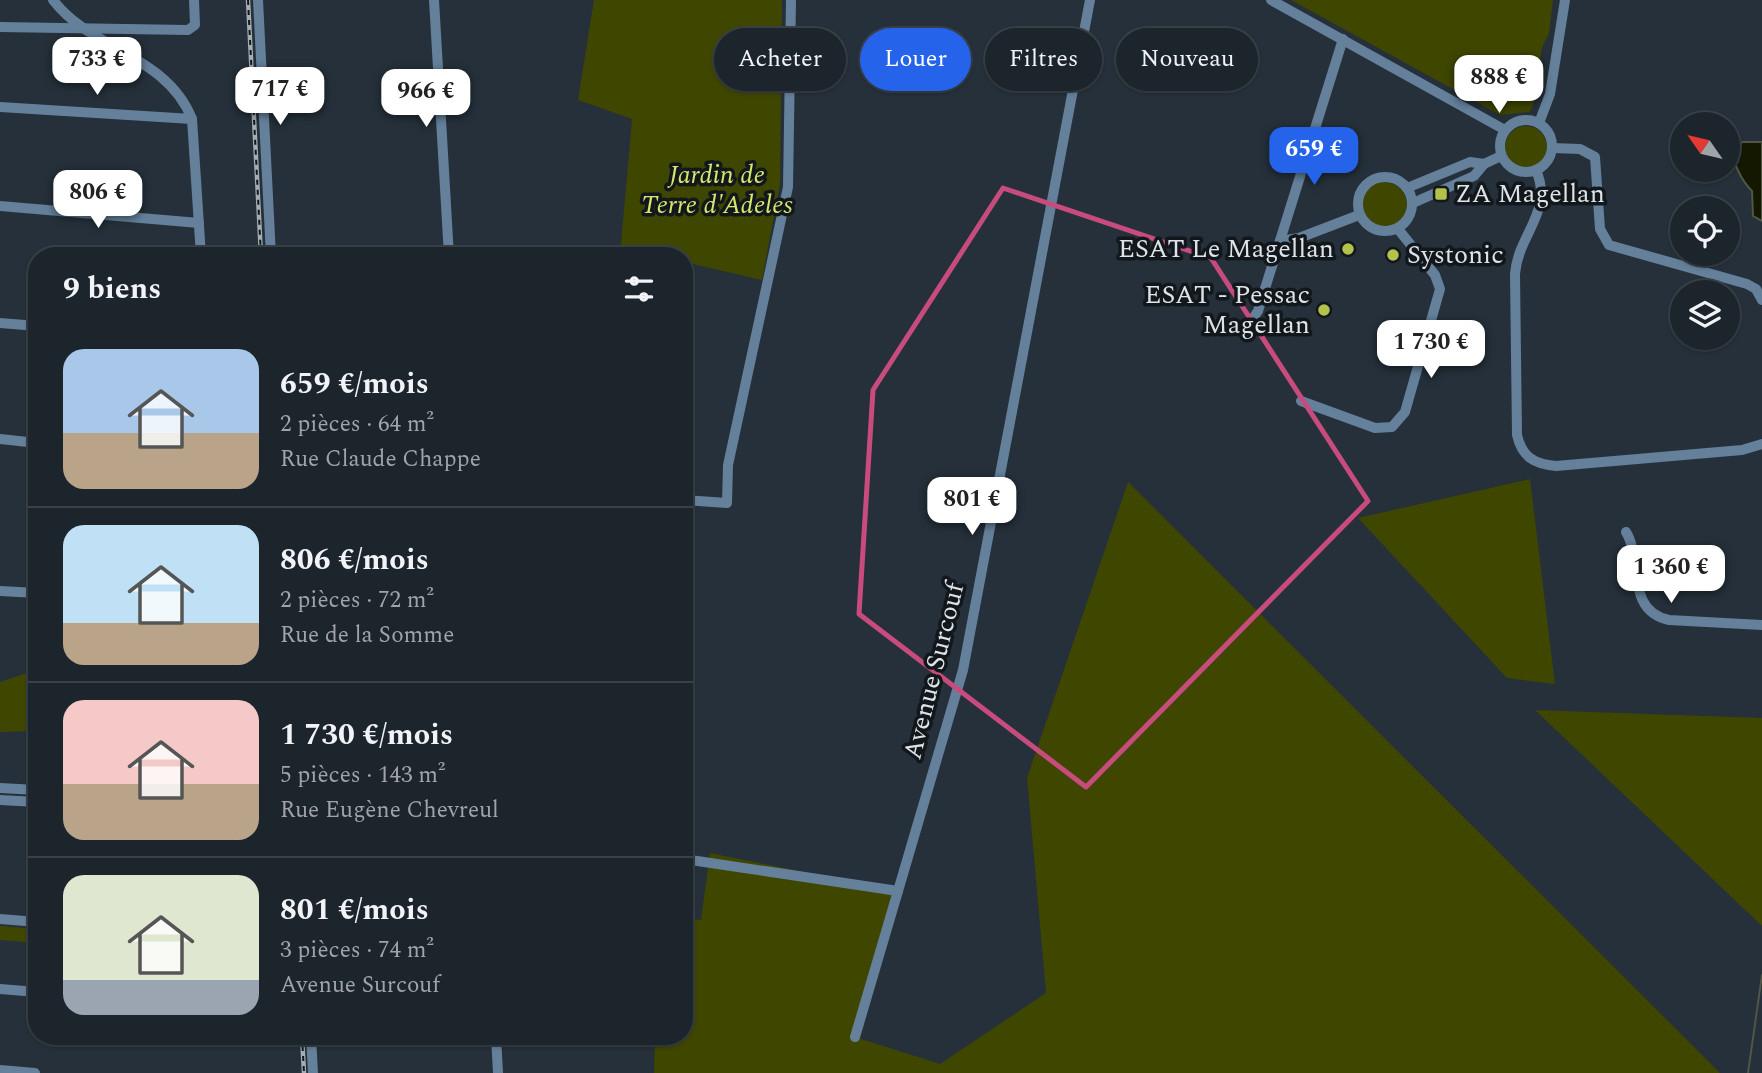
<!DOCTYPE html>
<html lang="fr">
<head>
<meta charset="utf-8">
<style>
  body { margin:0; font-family:Spectral,serif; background:#293038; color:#f1f3f6; height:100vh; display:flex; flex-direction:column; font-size:26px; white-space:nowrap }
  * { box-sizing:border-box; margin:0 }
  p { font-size:23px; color:#a0a4a9 }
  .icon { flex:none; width:38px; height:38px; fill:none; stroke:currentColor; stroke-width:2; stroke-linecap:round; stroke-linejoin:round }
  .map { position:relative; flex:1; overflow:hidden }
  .details { position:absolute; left:28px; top:247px; width:665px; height:798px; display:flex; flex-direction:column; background:#1c242c; border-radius:28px; box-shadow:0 2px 5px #0004,0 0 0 2px #3a4148 }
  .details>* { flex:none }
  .hud { position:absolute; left:714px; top:28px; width:665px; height:63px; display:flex; gap:14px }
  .needle { width:46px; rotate:304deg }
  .controls { position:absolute; left:1670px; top:112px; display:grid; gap:14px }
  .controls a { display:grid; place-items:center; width:70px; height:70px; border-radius:50%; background:#1c242c; box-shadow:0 2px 5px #0004,0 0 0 2px #3a4148; font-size:35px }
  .price { position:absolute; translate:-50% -60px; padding:0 16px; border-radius:14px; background:#fff; color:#222; font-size:23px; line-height:46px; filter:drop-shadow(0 2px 4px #0008) }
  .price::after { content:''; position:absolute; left:50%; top:42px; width:21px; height:16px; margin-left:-10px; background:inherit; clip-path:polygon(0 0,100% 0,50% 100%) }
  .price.active { background:#2563eb; color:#fff }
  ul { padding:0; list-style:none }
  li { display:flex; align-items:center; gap:21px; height:175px; padding:0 35px }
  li+li { border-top:2px solid #3a4148 }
  li span { display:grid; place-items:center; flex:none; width:196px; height:140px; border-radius:21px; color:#555 }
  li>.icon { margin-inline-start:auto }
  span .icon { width:84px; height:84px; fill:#fffc; stroke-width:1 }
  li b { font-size:30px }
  h2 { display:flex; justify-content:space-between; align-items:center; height:84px; padding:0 35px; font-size:30px }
  .tag { padding:0 24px; border-radius:32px; background:#1c242c; box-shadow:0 2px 5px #0004,0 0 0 2px #3a4148; font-size:24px; line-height:63px }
  .tag.active { background:#2563eb; color:#fff }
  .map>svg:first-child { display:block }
  .green { fill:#3f4600 }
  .water { fill:#141800; stroke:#505546; stroke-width:2 }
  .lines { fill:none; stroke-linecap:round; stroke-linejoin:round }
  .stream { stroke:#505546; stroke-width:2 }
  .minor { stroke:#64809b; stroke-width:10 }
  .rail-casing { stroke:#a4adb4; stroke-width:4.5 }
  .rail { stroke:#12171c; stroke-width:2; stroke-dasharray:5; stroke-linecap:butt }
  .marked { fill:none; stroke:#c84b7e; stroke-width:5; stroke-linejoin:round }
  .poi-dot { fill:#b3c24b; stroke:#12171c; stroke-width:2.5 }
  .labels { text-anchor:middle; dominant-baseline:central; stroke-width:7; stroke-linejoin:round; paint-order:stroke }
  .park-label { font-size:26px; font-style:italic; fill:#d5e66c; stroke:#12171c }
  .poi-label { font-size:26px; fill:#dce3e9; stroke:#12171c; text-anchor:start }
  .street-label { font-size:26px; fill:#dce3e9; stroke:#12171c }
</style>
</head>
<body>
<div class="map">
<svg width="1762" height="1073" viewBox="0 0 1762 1073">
  <rect width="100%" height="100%" fill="#25303a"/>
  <g class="green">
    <path d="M594 0H782L780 184 762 280 684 262V256L620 255 632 119 578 100Z"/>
    <path d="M1291 0H1553L1549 33 1542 48 1533 106 1529 112 1500 115Z"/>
    <circle cx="1526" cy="147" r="21"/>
    <circle cx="1384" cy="205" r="23"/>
    <path d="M1530 479 1555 684 1507 678 1358 518Z"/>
    <path d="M1128 482 1720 1073H654L655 1036H684V917L701 920 710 853 898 891 855 1037 940 1064 1046 993 1027 778Z"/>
    <path d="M31 657 37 658V731L0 732V682L30 672Z"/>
    <path d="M1535 710 1762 718V926Z"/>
    <path d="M0 926 37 929V943L0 940Z"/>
  </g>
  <path class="water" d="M1743 142H1762V221L1753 216 1752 191C1742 181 1731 162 1734 146Z"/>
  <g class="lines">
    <path class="stream" d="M1748 1073 1762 975"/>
    <g class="minor">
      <path d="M53 0C91 50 167 55 192 119L201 256"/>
      <path d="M258 0 271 256"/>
      <path d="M434 0 449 256"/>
      <path d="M1271 0 1505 130"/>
      <path d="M0 27 188 30 195 25 194 0"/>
      <path d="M0 107 192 119"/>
      <circle cx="1526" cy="146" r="26"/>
      <path d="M1539 123 1550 94 1565 0"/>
      <path d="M1552 148 1580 149 1595 157 1600 229 1609 245 1747 284 1756 289 1762 300"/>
      <path d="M1536 170C1554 212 1518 234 1515 274L1517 435C1522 457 1534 464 1556 466L1742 450 1762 444"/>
      <circle cx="1385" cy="204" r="27"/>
      <path d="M1407 188 1470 162 1484 164 1501 156"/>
      <path d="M1413 203 1474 176 1484 164"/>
      <path d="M0 206 199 223"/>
      <path d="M1280 241 1299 238 1359 215"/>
      <path d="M1252 320 1258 311 1343 39"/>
      <path d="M0 323 37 326"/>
      <path d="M1301 401 1375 428 1392 427 1405 412 1440 289 1435 275 1398 229"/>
      <path d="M0 439 37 443"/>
      <path d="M684 500 727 503 728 465 788 187 791 0"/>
      <path d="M1626 532C1643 559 1625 611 1669 620L1762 625"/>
      <path d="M0 591 37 593"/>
      <path d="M0 788 37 790"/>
      <path d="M0 800 37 802"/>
      <path d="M684 859 898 891 963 670 1090 0"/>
      <path d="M0 919 37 922"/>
      <path d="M0 989 37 992"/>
      <path d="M311 1036 313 1073"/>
      <path d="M496 1036 498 1073"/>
      <path d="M855 1037 898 891"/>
      <path d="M0 1070 35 1073"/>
    </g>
    <g class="rail-casing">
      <g id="rail">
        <path d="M248 0 261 256"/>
        <path d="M302 1036 304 1073"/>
      </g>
    </g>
    <use href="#rail" class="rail"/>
  </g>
  <path class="marked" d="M1003 188 1211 258 1368 501 1086 787 859 614 873 390Z"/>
  <g class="poi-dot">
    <rect x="1434" y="187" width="14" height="14" rx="3.5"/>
    <circle cx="1348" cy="249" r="7"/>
    <circle cx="1393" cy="255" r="7"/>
    <circle cx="1324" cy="310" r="7"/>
  </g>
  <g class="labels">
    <g class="park-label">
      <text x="717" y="175">Jardin de<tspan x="717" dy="30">Terre d'Adeles</tspan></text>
    </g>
    <g class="poi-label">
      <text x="1455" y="194">ZA Magellan</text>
      <text x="1334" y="249" text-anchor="end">ESAT Le Magellan</text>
      <text x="1407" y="255">Systonic</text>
      <text x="1310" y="295" text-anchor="end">ESAT - Pessac<tspan x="1310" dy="30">Magellan</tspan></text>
    </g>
    <g class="street-label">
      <text transform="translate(934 671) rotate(-76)">Avenue Surcouf</text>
    </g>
  </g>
</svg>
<div class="controls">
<a><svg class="needle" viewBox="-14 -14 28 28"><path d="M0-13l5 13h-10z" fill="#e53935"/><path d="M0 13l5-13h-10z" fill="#a0a4a9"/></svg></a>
<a><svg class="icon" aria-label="locate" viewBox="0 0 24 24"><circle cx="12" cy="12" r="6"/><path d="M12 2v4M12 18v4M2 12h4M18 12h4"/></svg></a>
<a><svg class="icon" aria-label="layers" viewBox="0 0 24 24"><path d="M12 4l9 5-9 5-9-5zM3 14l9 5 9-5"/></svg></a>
</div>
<b class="price" style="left:97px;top:97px">733 €</b>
<b class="price" style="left:1499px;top:115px">888 €</b>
<b class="price" style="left:280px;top:127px">717 €</b>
<b class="price" style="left:426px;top:129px">966 €</b>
<b class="price active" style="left:1314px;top:187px">659 €</b>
<b class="price" style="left:98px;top:230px">806 €</b>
<b class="price" style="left:1431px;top:380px">1 730 €</b>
<b class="price" style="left:972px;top:537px">801 €</b>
<b class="price" style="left:1671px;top:605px">1 360 €</b>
<div class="hud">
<a class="tag">Acheter</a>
<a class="tag active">Louer</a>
<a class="tag">Filtres</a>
<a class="tag">Nouveau</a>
</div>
<section class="details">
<h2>9 biens<svg class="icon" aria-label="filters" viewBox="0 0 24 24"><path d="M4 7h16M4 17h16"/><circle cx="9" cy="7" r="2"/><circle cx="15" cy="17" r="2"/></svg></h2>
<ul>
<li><span style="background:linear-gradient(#a9c7e8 60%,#b9a48a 0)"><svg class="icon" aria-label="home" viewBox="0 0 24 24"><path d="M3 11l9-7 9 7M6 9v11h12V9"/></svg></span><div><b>659 €/mois</b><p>2 pièces · 64 m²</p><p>Rue Claude Chappe</p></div></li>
<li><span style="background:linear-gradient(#bfe0f5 70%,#b9a48a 0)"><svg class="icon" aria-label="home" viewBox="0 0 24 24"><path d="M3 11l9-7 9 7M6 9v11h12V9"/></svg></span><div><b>806 €/mois</b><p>2 pièces · 72 m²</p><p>Rue de la Somme</p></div></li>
<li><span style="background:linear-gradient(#f6c9c9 60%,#b9a48a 0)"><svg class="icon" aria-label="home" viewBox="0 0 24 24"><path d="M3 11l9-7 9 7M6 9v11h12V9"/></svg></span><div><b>1 730 €/mois</b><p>5 pièces · 143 m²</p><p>Rue Eugène Chevreul</p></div></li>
<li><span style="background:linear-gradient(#dfe7d0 75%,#9aa5b1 0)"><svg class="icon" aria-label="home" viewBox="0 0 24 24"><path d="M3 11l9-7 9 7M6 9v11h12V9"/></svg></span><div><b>801 €/mois</b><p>3 pièces · 74 m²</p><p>Avenue Surcouf</p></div></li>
</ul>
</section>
</div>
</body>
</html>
